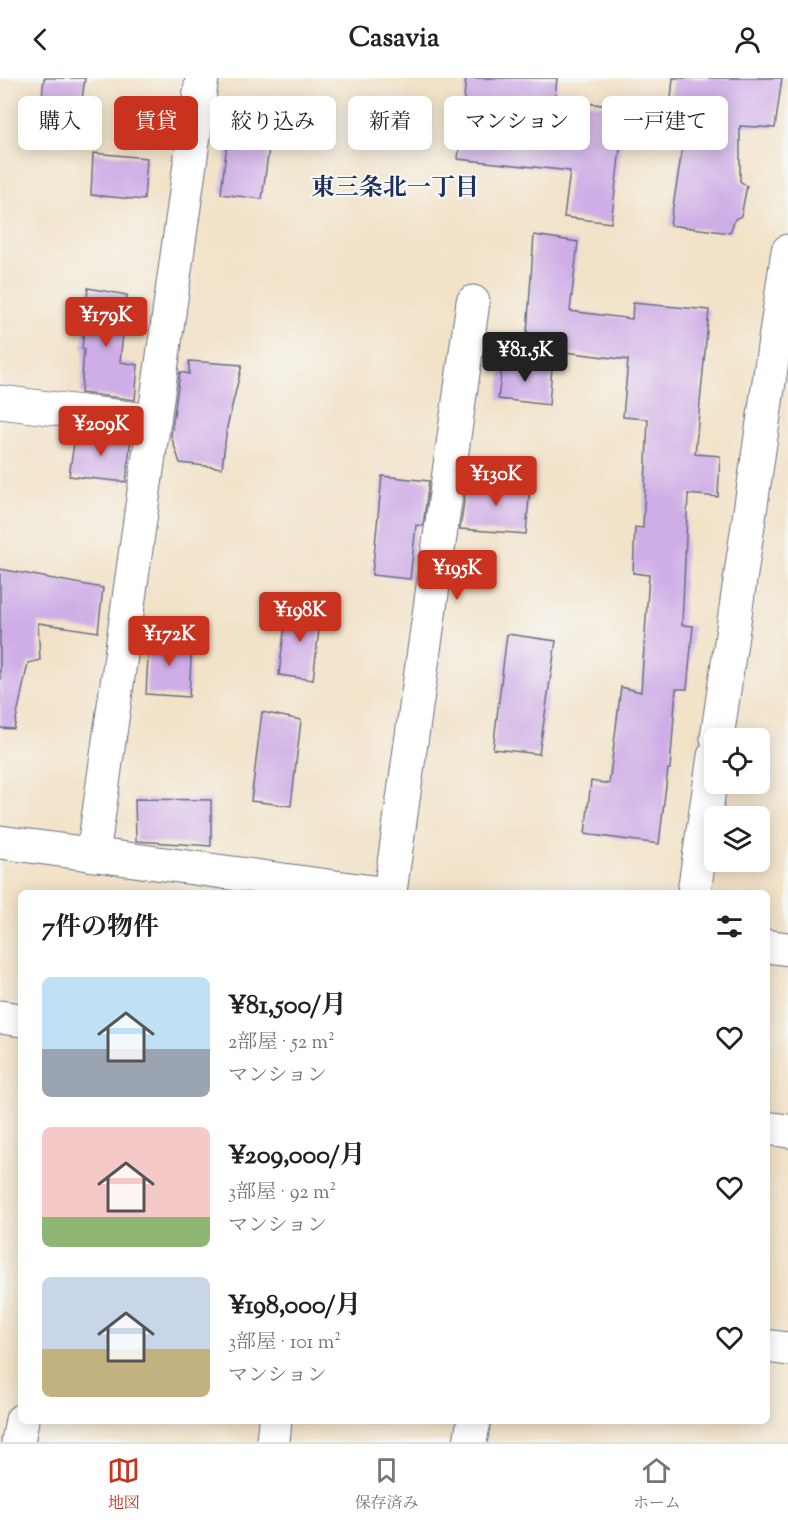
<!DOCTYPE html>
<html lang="ja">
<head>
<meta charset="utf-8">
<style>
  body { margin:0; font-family:"Sorts Mill Goudy","Noto Serif JP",serif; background:#f6f6f6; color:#222; height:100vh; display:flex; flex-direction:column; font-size:22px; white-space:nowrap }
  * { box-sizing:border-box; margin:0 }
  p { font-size:20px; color:#767676 }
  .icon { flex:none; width:33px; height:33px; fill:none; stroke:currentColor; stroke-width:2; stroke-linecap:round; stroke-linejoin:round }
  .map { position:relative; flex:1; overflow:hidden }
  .details { position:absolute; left:18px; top:812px; width:752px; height:534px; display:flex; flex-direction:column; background:#fff; border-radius:9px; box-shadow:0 3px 15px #0003 }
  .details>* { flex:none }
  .guide { position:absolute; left:18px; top:18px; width:753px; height:54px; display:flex; gap:12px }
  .fabs { position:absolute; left:704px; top:650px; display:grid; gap:12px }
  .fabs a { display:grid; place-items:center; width:66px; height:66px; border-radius:9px; background:#fff; box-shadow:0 3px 15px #0003; font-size:30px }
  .price { position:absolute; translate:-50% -51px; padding:0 14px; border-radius:6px; background:#c8321e; color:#fff; font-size:20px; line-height:39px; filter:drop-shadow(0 2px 3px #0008) }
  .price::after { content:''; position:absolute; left:50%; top:36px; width:18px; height:14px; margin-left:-9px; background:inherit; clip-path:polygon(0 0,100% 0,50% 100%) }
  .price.on { background:#222; color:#fff }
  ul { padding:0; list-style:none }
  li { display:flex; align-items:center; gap:18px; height:150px; padding:0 24px }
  li span { display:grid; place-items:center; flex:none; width:168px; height:120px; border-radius:9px; color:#555 }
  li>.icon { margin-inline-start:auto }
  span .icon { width:72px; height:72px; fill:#fffc; stroke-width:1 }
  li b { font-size:26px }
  h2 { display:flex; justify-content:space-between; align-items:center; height:72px; padding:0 24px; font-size:26px }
  .pill { padding:0 21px; border-radius:9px; background:#fff; box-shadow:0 3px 15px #0003; font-size:21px; line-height:54px }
  .pill.on { background:#c8321e; color:#fff }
  header { display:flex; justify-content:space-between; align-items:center; height:78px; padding:0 24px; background:#fff; font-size:27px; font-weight:700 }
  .tabs { display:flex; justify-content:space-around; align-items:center; height:84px; border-top:2px solid #e0e0e0; background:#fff; font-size:16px; color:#767676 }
  .tabs a { display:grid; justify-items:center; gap:3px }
  .tabs .on { color:#c8321e }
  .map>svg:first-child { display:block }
  .building { fill:#cfade6 }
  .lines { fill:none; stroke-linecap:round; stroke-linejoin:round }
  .minor-casing { stroke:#666e83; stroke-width:35 }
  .minor { stroke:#fff; stroke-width:33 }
  .labels { text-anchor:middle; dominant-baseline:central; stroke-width:4.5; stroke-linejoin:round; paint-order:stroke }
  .neighbourhood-label { font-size:24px; font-weight:bold; fill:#1b2f5e; stroke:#f6f6f2 }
</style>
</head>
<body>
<header><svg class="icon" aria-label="back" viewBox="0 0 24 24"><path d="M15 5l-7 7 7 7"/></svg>Casavia<svg class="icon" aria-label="person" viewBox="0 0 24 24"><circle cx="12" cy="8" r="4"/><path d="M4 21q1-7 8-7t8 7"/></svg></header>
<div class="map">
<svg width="788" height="1364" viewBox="0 0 788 1364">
  <rect width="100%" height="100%" fill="#f6f6f2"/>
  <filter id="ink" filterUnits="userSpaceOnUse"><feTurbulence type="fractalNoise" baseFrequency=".0167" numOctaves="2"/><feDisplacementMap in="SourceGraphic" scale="12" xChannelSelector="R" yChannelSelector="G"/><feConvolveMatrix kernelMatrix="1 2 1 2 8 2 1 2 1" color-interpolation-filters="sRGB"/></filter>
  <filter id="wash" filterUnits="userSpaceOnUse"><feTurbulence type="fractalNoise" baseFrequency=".008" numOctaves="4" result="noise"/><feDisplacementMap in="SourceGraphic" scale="24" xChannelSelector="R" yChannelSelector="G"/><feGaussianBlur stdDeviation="1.35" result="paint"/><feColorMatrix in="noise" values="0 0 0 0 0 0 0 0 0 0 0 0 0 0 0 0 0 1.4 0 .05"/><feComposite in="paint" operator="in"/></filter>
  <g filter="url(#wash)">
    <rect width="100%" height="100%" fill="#f2e2c8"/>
    <g id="blocks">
      <g class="building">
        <path d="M44 0H85L78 50 39 49Z"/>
        <path d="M466 0H557L555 21 625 30 611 145 564 139 570 93 458 81Z"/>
        <path d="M673 0H782L775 50 740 48V103L747 108 741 138 735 141 730 155 670 147 688 35 670 32Z"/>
        <path d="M227 65 269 70 262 121 221 116Z"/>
        <path d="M93 75 147 80 144 122 91 117Z"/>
        <path d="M534 157 578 164 570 233 632 241 633 225 709 232 695 376 720 378 718 419 688 416 682 547 693 548 687 611H676L670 691H668L659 766 585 756 591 703 609 706 621 609 641 614 649 497 633 495 635 449 643 450 648 341 623 339 628 282 526 269Z"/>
        <path d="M88 210 127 217 120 284 138 287 135 322 81 315 84 271H82Z"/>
        <path d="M503 281 552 289 549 327 498 321Z"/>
        <path d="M189 283 242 287 227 349 222 390 180 385 171 358 180 294 189 296Z"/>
        <path d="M79 353 131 359 126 404 69 398 75 359 78 360Z"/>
        <path d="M382 398 429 403 423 448 416 447 410 501 372 497Z"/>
        <path d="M467 403 530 407 526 456 460 451Z"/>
        <path d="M0 491 103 510 98 554 38 545 40 582 28 585 14 651 0 650Z"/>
        <path d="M287 527 321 534 313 602 279 597Z"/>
        <path d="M507 556 556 563 539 676 493 671Z"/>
        <path d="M149 559 192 563 189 619 146 616Z"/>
        <path d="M262 634 301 642 291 728 251 723Z"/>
        <path d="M135 721 211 722V768L136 763Z"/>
      </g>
    </g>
  </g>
  <g filter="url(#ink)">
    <use href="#blocks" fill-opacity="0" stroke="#666e83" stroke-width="1.5"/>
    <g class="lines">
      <g class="minor-casing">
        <g id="minor">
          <path d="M0 324 154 343"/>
          <path d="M717 660 788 173"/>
          <path d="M0 764 373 814"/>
          <path d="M93 777 202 0"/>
          <path d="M390 814 473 224"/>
          <path d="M694 814 714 678"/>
          <path d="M766 868 788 871"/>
          <path d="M0 939 21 942"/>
          <path d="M766 1050 788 1053"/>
          <path d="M766 1268 788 1271"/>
          <path d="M18 1364 22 1342"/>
          <path d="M273 1364 275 1342"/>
          <path d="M470 1364 474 1342"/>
        </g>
      </g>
      <use href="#minor" class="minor"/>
    </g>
  </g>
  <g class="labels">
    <g class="neighbourhood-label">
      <text x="395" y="111">東三条北一丁目</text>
    </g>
  </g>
</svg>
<div class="fabs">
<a><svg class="icon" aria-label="locate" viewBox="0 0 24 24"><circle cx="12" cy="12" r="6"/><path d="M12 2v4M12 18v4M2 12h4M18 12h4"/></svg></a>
<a><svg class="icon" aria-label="layers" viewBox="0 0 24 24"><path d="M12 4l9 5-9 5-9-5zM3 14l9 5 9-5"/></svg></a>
</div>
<b class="price" style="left:106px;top:270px">¥179K</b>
<b class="price on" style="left:525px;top:305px">¥81.5K</b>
<b class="price" style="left:101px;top:379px">¥209K</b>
<b class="price" style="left:496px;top:429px">¥130K</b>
<b class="price" style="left:457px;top:523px">¥195K</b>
<b class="price" style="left:300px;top:565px">¥198K</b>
<b class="price" style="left:169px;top:589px">¥172K</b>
<div class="guide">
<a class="pill">購入</a>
<a class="pill on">賃貸</a>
<a class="pill">絞り込み</a>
<a class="pill">新着</a>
<a class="pill">マンション</a>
<a class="pill">一戸建て</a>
</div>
<section class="details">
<h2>7件の物件<svg class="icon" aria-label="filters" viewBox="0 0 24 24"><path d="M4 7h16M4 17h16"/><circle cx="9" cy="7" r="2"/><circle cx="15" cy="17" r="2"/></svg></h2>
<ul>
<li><span style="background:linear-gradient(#bfe0f5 60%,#9aa5b1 0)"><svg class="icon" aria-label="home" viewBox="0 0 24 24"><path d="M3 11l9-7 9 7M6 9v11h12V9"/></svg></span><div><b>¥81,500/月</b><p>2部屋 · 52 m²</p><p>マンション</p></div><svg class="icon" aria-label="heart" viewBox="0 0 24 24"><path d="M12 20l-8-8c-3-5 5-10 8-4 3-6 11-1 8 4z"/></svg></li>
<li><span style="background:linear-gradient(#f6c9c9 75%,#8fb573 0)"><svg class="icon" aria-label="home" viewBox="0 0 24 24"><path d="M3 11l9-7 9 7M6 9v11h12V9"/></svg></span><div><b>¥209,000/月</b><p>3部屋 · 92 m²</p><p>マンション</p></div><svg class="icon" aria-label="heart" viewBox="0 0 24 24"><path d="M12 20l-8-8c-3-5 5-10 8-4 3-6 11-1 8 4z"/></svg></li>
<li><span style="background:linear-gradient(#c9d6e8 60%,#c2b280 0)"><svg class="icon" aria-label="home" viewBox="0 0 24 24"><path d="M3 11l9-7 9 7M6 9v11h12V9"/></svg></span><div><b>¥198,000/月</b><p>3部屋 · 101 m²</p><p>マンション</p></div><svg class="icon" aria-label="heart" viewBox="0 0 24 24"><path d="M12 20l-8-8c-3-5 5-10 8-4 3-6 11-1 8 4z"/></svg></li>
</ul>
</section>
</div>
<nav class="tabs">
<a class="on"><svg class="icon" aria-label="map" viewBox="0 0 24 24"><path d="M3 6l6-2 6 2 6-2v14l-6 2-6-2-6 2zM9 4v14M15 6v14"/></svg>地図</a>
<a><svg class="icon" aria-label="saved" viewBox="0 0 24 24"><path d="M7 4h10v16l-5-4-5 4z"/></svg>保存済み</a>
<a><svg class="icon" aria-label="home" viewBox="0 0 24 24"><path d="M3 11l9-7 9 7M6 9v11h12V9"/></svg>ホーム</a>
</nav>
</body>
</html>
